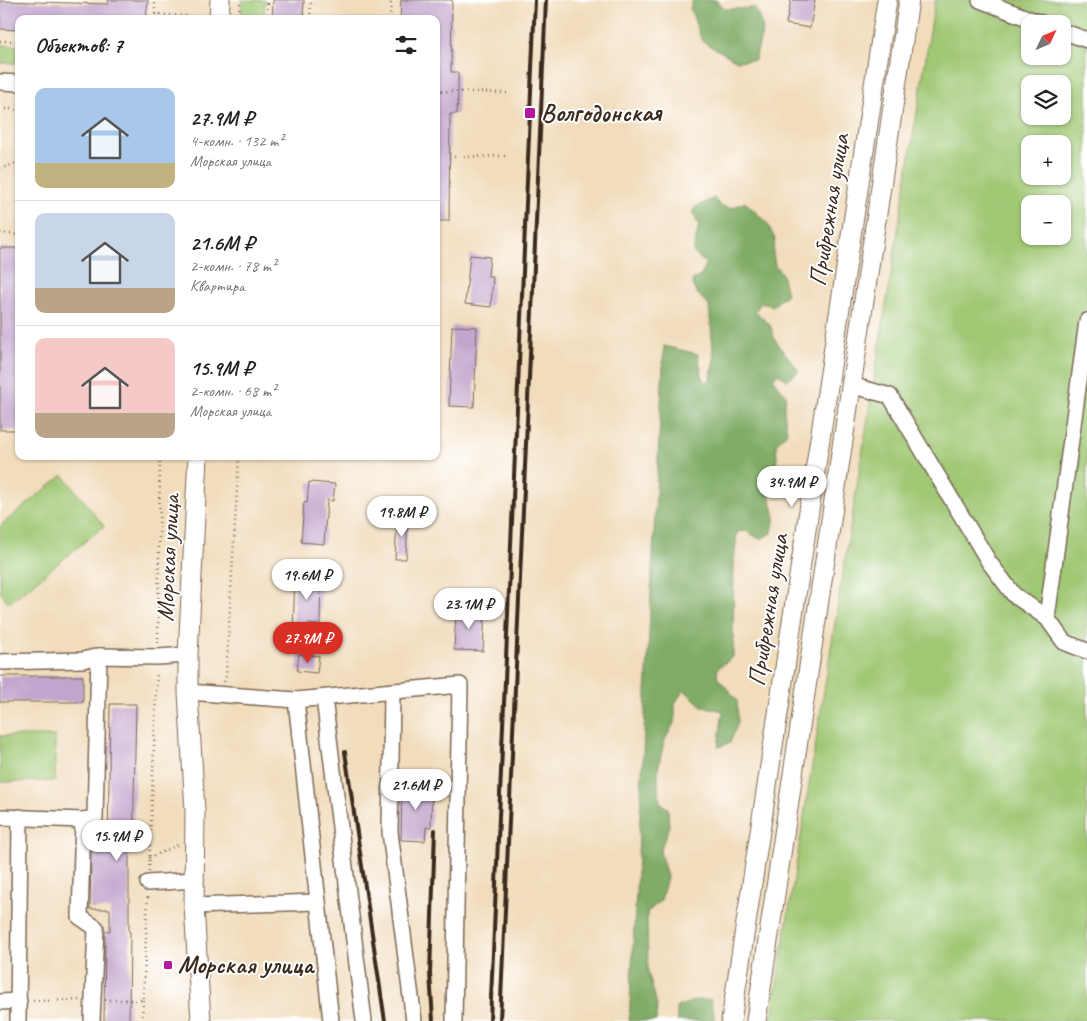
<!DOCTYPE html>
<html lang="ru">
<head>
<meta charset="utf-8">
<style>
  body { margin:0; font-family:Caveat,sans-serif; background:#f6f6f6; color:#222; height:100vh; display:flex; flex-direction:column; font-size:19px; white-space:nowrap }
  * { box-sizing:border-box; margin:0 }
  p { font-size:16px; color:#767676 }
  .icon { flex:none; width:28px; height:28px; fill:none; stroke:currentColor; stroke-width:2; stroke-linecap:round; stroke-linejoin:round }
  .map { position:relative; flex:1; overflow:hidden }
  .side { position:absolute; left:15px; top:15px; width:425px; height:445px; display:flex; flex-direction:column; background:#fff; border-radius:10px; box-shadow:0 1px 4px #0004 }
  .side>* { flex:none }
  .needle { width:32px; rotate:46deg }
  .buttons { position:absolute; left:1021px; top:15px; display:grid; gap:10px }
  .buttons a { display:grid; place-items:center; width:50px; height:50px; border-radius:10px; background:#fff; box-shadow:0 1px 4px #0004; font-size:25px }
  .price { position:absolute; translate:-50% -42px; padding:0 11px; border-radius:18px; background:#fff; color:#222; font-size:16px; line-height:32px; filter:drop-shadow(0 1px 2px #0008) }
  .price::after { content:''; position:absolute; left:50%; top:30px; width:15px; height:11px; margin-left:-8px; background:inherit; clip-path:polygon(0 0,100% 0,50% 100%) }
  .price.on { background:#d93025; color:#fff }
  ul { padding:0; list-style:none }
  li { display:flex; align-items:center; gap:15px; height:125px; padding:0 20px }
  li+li { border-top:1px solid #e0e0e0 }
  li span { display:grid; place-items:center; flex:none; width:140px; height:100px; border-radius:10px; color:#555 }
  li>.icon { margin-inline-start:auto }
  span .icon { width:60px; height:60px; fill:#fffc; stroke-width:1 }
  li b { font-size:21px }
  h2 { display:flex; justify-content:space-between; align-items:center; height:60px; padding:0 20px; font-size:21px }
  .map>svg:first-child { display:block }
  .green { fill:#a0c874; stroke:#6e7949; fill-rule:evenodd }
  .forest { fill:#80ac66; stroke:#5e6b42 }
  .building { fill:#c2a5cc }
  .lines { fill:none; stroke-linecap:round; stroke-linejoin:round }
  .minor-casing { stroke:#7b6855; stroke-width:18 }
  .major-casing { stroke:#7b6855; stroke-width:21 }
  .path { stroke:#7b6855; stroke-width:2.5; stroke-dasharray:1 4; stroke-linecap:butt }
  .minor { stroke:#fff; stroke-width:15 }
  .major { stroke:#fff; stroke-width:19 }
  .rail { stroke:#3b2a1e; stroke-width:4 }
  .poi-dot { fill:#b5179e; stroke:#fff; stroke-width:2 }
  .labels { text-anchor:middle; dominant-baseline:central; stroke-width:4; stroke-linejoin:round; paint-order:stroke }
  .poi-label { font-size:25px; font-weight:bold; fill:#3b2a1e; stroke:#fff; text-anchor:start }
  .street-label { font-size:25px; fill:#3b2a1e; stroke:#fff }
</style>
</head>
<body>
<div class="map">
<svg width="1087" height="1021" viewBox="0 0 1087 1021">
  <rect width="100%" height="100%" fill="#fff"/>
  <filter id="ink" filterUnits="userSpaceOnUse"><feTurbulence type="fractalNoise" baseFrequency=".02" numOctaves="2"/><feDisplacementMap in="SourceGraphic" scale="10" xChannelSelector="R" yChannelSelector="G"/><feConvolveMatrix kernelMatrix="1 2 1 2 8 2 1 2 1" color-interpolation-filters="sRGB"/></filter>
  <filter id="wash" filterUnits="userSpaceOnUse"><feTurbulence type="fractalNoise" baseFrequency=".0096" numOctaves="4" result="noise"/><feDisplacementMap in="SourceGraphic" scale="20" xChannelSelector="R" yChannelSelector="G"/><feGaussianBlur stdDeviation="1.12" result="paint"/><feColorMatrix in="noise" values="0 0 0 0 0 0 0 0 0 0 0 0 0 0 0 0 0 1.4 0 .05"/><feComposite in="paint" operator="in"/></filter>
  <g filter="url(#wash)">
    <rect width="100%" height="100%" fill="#f1dcbb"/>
    <g class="green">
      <path d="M242 0H265L264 19H241Z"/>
      <path d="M935 0H1087V1021H771ZM1030 24H1062V56H1030ZM1030 84H1062V116H1030ZM1030 144H1062V176H1030ZM1030 204H1062V236H1030Z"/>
      <path d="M0 45 19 46V63H0Z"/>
      <path d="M63 475 104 526 9 603 0 592V526Z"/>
      <path d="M0 736H55V781L0 782Z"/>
    </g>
    <g class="forest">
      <path d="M693 0H716L724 9 755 8 763 28 755 60 737 61 702 41 690 8Z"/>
      <path d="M714 198 720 206 732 208 745 202 767 223 775 239 773 253 775 265 782 274 787 294 773 306 761 303 755 311 770 325 775 340 799 371 787 380 778 374 773 379 786 395 784 411 787 433 776 444 777 457 775 476 758 481 767 487 775 516 772 533 760 539 746 531 737 532 734 563 733 657 718 668 717 677 737 700 738 722 730 743 718 747 723 711 702 706 684 690 675 703V721L664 742 658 769V789L660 803 668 808 669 827 660 851 667 877 661 900 647 913 648 971 657 1005 656 1021H629C642 796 651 571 664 346L698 354 703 381 709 382 714 360 709 306 695 291 692 280 701 276 706 264 693 252 699 225 692 212 696 207Z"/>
      <path d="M696 1000H711L715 1021H677V1007Z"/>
    </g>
    <g id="blocks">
      <g class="building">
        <path d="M108 0H148L146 19H19V30L0 29V1L108 4Z"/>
        <path d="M273 0H304L303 19H272Z"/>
        <path d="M401 0H452L451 72H458V92L457 114H450L449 221H436V19H400Z"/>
        <path d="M791 0H815L810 28 786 24Z"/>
        <rect x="0" y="248" width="19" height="182"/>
        <path d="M470 255 490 257 488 276 493 277 491 307 465 304Z"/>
        <path d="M452 326 477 327 474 407 449 406Z"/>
        <path d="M309 482 335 484 333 501 327 500 324 544 301 542 304 502 307 503Z"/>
        <path d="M397 518H408L406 559H395Z"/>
        <path d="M295 571 321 572 320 625 308 624V635H293Z"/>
        <path d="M456 609 485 611 483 651 454 650Z"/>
        <path d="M299 654 319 656 317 673 297 671Z"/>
        <rect x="0" y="676" width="83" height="26"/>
        <path d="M110 704H136L133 848H129V932H130L129 1021H104L105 931H110V909H90L91 851H108Z"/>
        <path d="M402 784 432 785 431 827H426L425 841 401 840Z"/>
      </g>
    </g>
  </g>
  <g filter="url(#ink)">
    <use href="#blocks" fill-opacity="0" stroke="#7b6855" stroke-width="1"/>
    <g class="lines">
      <g class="minor-casing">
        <g id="minor">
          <path d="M980 0 1043 24"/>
          <path d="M1062 31 1087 40"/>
          <path d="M0 82 19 83"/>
          <path d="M851 385 890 396 989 562 1014 595 1047 618 1064 642 1087 651"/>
          <path d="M1047 618 1087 321"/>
          <path d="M0 662 83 660 99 656"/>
          <path d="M392 691 390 832 414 1021"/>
          <path d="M188 692 296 700"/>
          <path d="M324 698 364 1021"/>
          <path d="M0 817 83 820"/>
          <path d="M148 883 194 880"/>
          <path d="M194 906 318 902"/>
          <path d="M0 1002 19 1001"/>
          <path d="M18 1021 20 817"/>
          <path d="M92 1021 96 928 80 917 83 820 95 818 99 656 158 657 188 655"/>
          <path d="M331 1021 296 700 460 685 454 1021"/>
        </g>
      </g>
      <g class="major-casing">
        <g id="major">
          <path d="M219 19 220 0"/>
          <path d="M198 456 188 655V692L195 811 194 906 201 1021"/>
          <path d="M731 1021 887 0"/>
          <path d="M756 1021 909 0"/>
        </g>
      </g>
      <g class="path">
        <path d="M155 14 185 16V19"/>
        <path d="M155 19V0"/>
        <path d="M239 19 240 0"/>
        <path d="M267 19 268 0"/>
        <path d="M310 19 311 0"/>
        <path d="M390 19 391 0"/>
        <path d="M0 41H19"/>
        <path d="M436 91 508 93"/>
        <path d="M0 109H19"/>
        <path d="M449 157 506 156"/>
        <path d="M0 169 19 162"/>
        <path d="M0 233 19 235"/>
        <path d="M158 643 160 456"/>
        <path d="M224 682 226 676 239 456"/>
        <path d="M149 858 180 844"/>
        <path d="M149 871 157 671"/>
        <path d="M105 1000H143L148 896"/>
        <path d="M33 1001 80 1000"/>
        <path d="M142 1021 143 1000"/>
      </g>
      <use href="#minor" class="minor"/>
      <use href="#major" class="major"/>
      <g class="rail">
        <path d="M345 752 385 1021"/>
        <path d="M433 1021 430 973 435 830"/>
        <path d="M490 1021 535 0"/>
        <path d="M500 1021 546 0"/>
      </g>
    </g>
  </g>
  <g class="poi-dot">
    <rect x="524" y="107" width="12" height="12" rx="2.5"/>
    <rect x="163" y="960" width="10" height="10" rx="2.5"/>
  </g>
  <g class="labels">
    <g class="poi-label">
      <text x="541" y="113">Волгодонская</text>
      <text x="178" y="965">Морская улица</text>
    </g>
    <g class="street-label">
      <text transform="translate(829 210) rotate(-81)">Прибрежная улица</text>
      <text transform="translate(168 558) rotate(-87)">Морская улица</text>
      <text transform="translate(768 610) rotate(-81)">Прибрежная улица</text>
    </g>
  </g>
</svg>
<div class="buttons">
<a><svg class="needle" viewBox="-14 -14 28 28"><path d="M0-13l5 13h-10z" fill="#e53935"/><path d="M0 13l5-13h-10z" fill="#767676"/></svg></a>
<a><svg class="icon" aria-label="layers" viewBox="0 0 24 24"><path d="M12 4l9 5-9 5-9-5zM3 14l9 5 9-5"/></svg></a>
<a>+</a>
<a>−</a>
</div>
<b class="price" style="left:792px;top:508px">34.9M ₽</b>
<b class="price" style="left:402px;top:538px">19.8M ₽</b>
<b class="price" style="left:307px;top:601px">19.6M ₽</b>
<b class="price" style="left:469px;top:630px">23.1M ₽</b>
<b class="price on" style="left:308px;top:664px">27.9M ₽</b>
<b class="price" style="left:416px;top:811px">21.6M ₽</b>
<b class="price" style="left:117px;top:862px">15.9M ₽</b>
<section class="side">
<h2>Объектов: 7<svg class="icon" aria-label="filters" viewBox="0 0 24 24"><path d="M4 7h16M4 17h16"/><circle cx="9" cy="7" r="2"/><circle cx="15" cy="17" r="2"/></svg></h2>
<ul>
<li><span style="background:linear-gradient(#a9c7e8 75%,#c2b280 0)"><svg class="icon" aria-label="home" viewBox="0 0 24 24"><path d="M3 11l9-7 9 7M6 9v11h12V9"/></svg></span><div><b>27.9M ₽</b><p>4-комн. · 132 m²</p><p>Морская улица</p></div></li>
<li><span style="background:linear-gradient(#c9d6e8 75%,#b9a48a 0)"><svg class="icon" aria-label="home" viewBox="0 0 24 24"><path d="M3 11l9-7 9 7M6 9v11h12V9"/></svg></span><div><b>21.6M ₽</b><p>2-комн. · 78 m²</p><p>Квартира</p></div></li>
<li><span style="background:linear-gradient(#f6c9c9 75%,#b9a48a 0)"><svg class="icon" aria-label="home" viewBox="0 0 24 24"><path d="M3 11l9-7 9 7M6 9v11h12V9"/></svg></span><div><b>15.9M ₽</b><p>2-комн. · 68 m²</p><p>Морская улица</p></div></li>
</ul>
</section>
</div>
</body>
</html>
